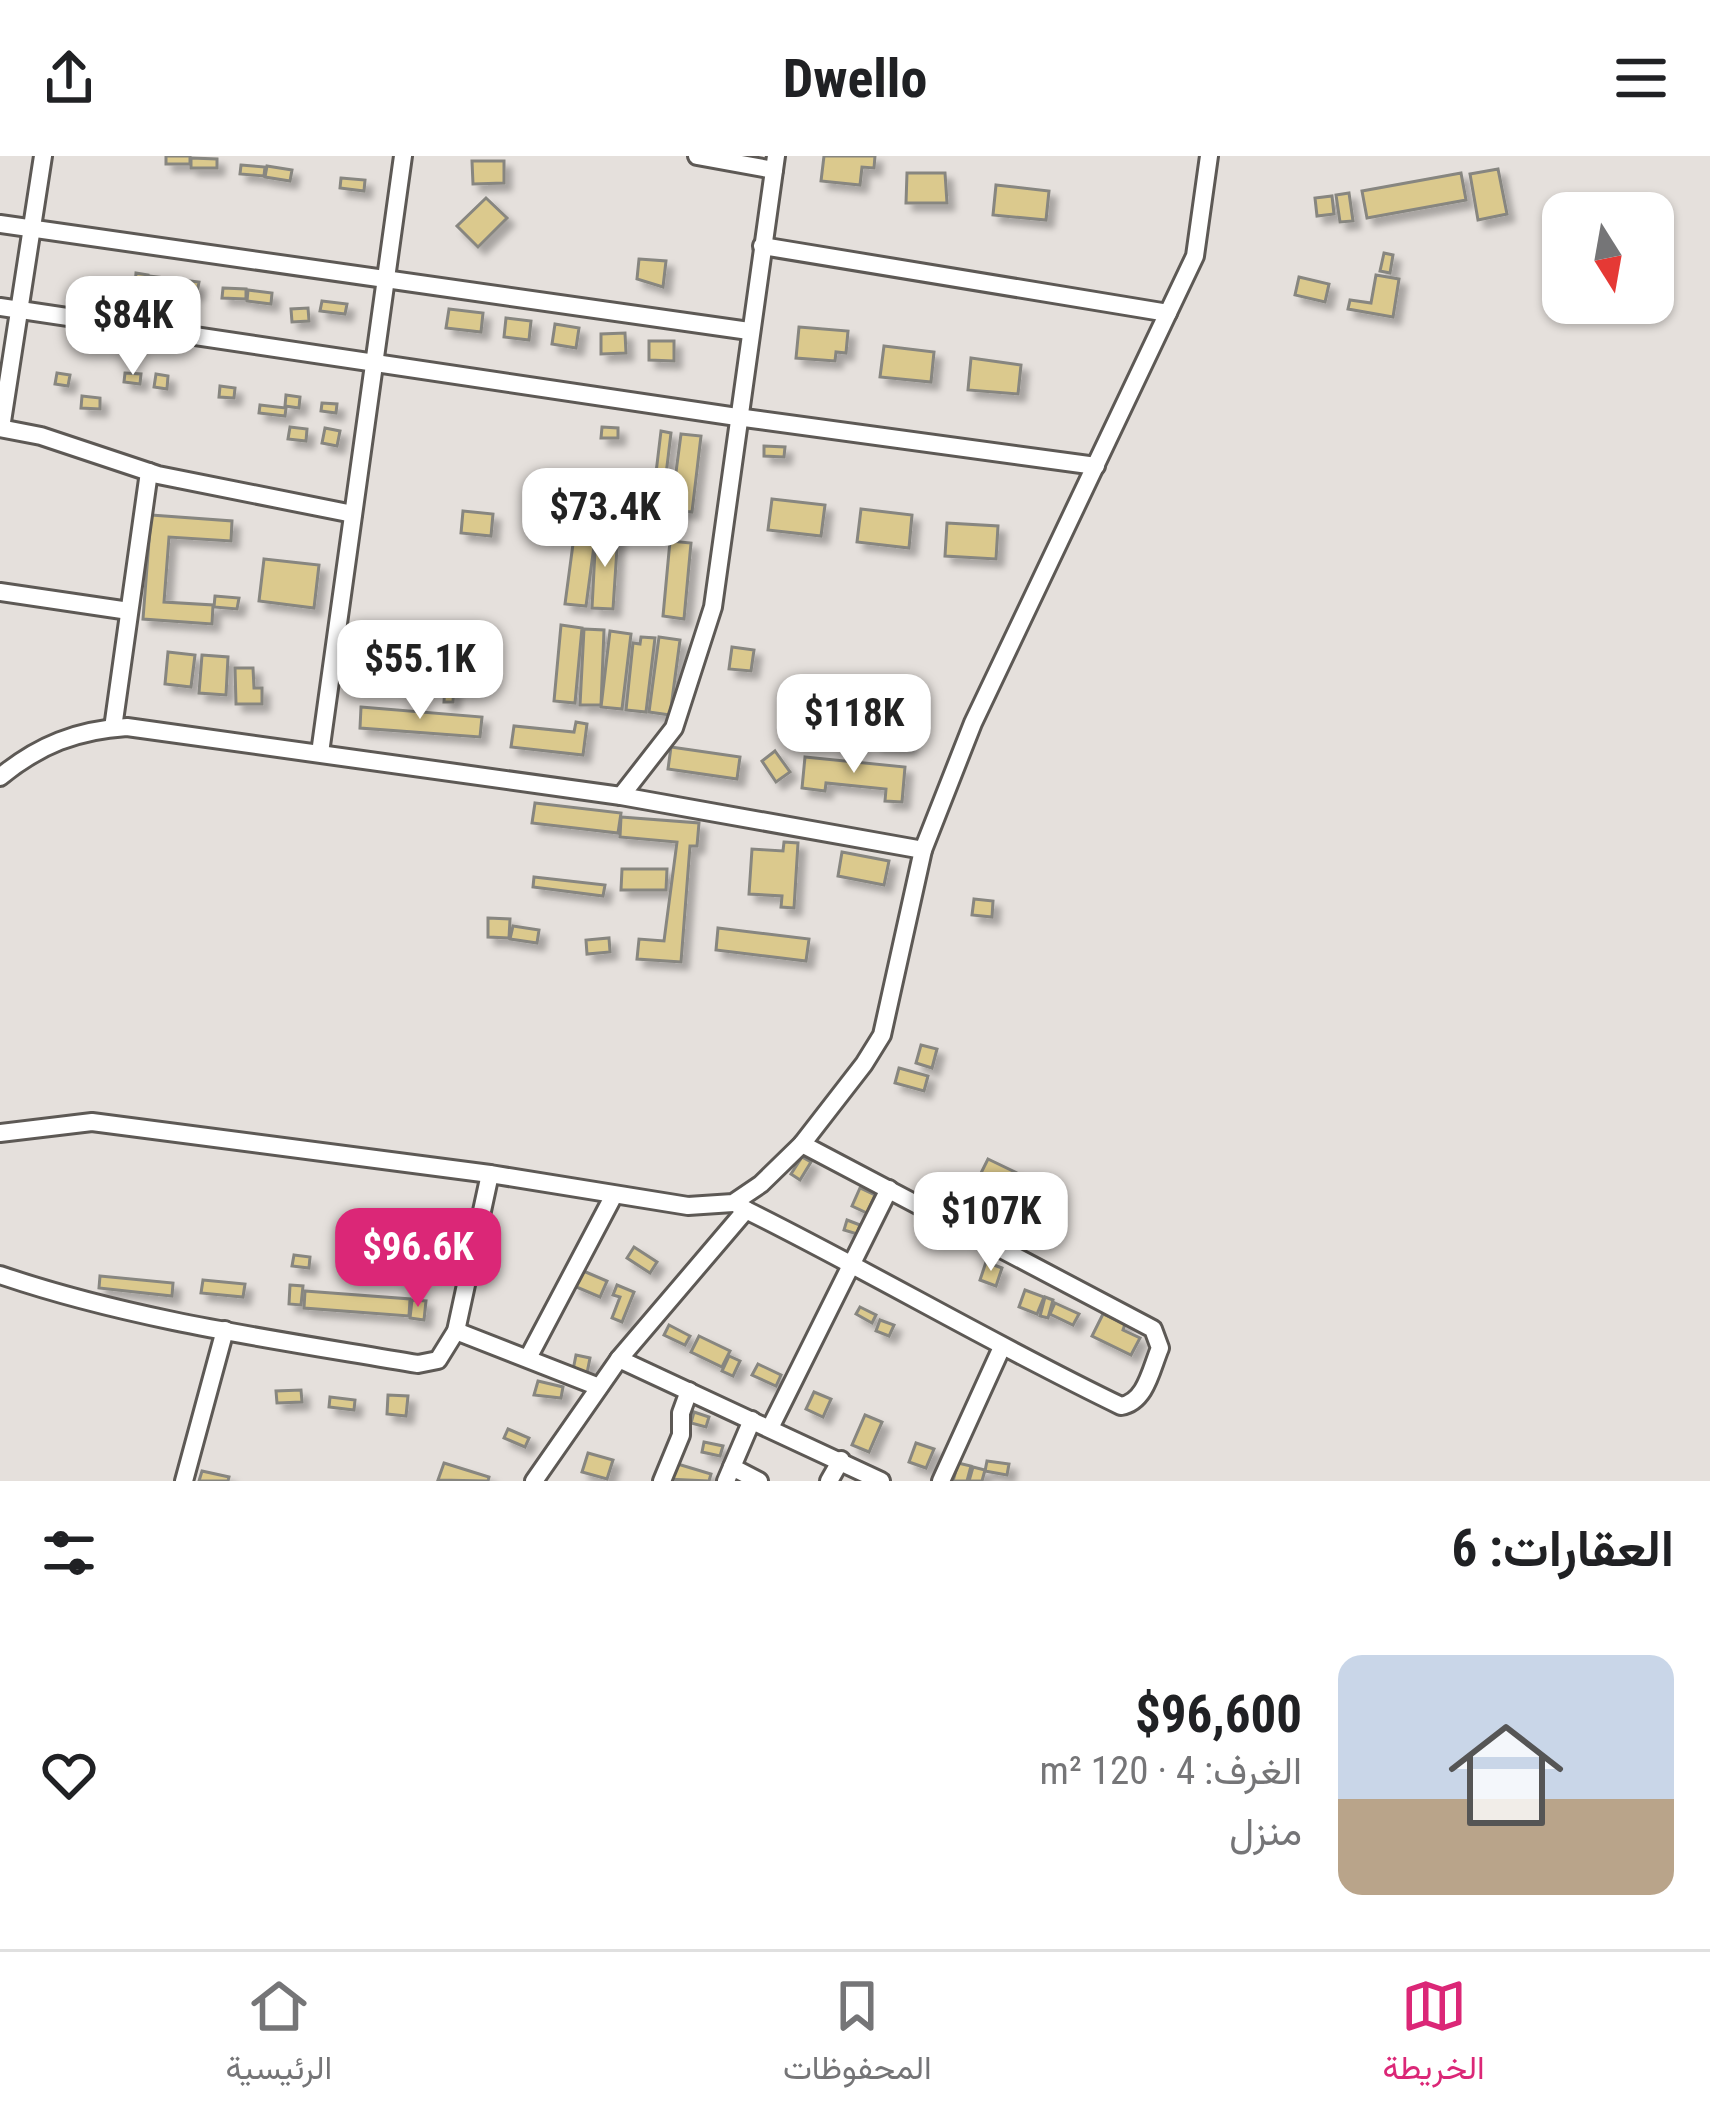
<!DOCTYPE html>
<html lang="ar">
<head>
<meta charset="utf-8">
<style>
  body { margin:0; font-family:"Roboto Condensed",Vazirmatn,sans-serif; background:#f6f6f6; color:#202124; direction:rtl; height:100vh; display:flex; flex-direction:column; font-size:45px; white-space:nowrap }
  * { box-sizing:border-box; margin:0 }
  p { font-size:39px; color:#757577 }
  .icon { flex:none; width:66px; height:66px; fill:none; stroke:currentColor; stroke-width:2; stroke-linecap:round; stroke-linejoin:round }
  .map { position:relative; height:1325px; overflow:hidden; direction:ltr }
  .side { display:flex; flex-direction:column; background:#fff; flex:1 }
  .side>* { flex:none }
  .needle { width:78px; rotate:169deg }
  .fabs { position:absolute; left:1542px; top:36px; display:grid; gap:24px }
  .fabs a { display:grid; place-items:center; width:132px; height:132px; border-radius:24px; background:#fff; box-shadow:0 3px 9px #0004; font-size:60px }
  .price { position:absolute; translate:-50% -102px; padding:0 27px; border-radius:24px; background:#fff; color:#222; font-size:39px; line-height:78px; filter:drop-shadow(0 3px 6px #0008) }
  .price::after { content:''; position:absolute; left:50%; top:72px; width:36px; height:27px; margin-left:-18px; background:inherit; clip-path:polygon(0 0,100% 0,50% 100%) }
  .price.current { background:#db2777; color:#fff }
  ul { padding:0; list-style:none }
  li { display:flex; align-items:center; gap:36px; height:300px; padding:0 36px }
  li+li { border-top:3px solid #e0e0e0 }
  li span { display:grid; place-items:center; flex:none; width:336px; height:240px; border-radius:24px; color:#555 }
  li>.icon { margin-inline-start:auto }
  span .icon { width:144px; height:144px; fill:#fffc; stroke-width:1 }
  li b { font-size:51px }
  h2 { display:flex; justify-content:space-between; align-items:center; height:144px; padding:0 36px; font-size:51px }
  header { display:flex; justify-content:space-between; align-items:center; height:156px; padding:0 36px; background:#fff; font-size:54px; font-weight:700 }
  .tabs { display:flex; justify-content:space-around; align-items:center; height:168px; border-top:3px solid #e0e0e0; background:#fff; font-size:33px; color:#757577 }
  .tabs a { display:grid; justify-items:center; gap:6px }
  .tabs .current { color:#db2777 }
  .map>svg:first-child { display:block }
  .building { fill:#dbc98d; stroke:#878680; stroke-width:3; filter:url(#shadow) }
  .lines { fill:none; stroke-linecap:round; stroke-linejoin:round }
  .minor-casing { stroke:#5d5955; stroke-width:22 }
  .minor { stroke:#fff; stroke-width:16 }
</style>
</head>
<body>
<header><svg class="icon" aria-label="menu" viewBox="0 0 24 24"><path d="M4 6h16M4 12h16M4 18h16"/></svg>Dwello<svg class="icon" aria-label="share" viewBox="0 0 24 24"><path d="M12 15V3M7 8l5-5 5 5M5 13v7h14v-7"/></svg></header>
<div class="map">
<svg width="1710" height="1325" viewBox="0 0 1710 1325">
  <defs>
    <filter id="shadow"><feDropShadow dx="7" dy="7" stdDeviation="3" flood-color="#0004"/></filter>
  </defs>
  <rect width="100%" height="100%" fill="#e5e0dc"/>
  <g class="building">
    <rect x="166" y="0" width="24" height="8"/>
    <path d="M824 0H875L874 12 862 11 860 29 821 25Z"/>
    <path d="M191 2 217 3V12H191Z"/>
    <path d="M472 5H504V27L473 28Z"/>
    <path d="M241 9 265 11 264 20 240 18Z"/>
    <path d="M267 10 292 14 290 25 265 21Z"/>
    <path d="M1498 13 1507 58 1478 64 1470 18Z"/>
    <path d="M907 17H945L947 47H906Z"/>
    <path d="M1461 17 1466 44 1367 62 1362 35Z"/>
    <path d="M341 22 365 24 364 35 340 32Z"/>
    <path d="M996 29 1049 35 1046 64 993 59Z"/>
    <path d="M1349 37 1353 65 1340 66 1336 39Z"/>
    <path d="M1332 40 1334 58 1317 60 1315 42Z"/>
    <path d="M486 42 507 62 478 91 457 70Z"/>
    <path d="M1384 97 1393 99 1390 117 1380 115Z"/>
    <path d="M639 103 666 105 663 131 637 123Z"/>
    <path d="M136 117 148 119 147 130 135 129Z"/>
    <path d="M1376 119 1399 123 1393 161 1348 153 1350 144 1371 147Z"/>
    <path d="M149 120 199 126 197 137 148 131Z"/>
    <path d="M1299 121 1329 128 1325 146 1295 139Z"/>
    <path d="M223 132 246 133V143L222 142Z"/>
    <path d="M248 134 272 137 271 148 247 145Z"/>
    <path d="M322 145 347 148 345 158 320 155Z"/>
    <path d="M308 152 309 165 292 166 291 153Z"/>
    <path d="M449 153 483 157 481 176 446 172Z"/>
    <path d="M506 162 531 165 529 184 504 181Z"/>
    <path d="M555 168 579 172 576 192 552 188Z"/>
    <path d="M799 171 848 175 846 197 836 196 835 205 796 202Z"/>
    <path d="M625 177 626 197 601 198V178Z"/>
    <path d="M649 185H674V205L649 204Z"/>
    <path d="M884 190 934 196 931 226 880 221Z"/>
    <path d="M971 202 1021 209 1018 238 968 234Z"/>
    <path d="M57 217 70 219 68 230 55 228Z"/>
    <path d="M125 217 141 218 140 228 124 226Z"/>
    <path d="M156 218 168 220 167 233 154 231Z"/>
    <path d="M220 230 235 232 234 242 219 241Z"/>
    <path d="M286 239 300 241 299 252 285 250Z"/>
    <path d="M82 240 100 242V253L81 252Z"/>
    <path d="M322 247 337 248 336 257 321 255Z"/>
    <path d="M260 249 286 252 285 260 259 257Z"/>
    <path d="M290 271 307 273 306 285 288 283Z"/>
    <path d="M602 271 618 272V282H601Z"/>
    <path d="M325 272 340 275 337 290 322 287Z"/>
    <path d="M661 275 671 277 662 352 652 350Z"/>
    <path d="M681 278 701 280 692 356 671 354Z"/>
    <path d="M764 290 785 291 784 301 764 300Z"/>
    <path d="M607 321 609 341 595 343 593 323Z"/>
    <path d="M772 343 825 349 821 380 768 374Z"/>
    <path d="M861 353 912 359 909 392 857 386Z"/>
    <path d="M463 355 493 358 491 380 461 377Z"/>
    <path d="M151 359 232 365 231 385 169 381 164 446 213 449 212 468 143 463Z"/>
    <path d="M947 367 998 370 996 403 945 400Z"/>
    <path d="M575 373 596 375 586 450 565 448Z"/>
    <path d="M596 376 618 377 613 453 592 452Z"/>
    <path d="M670 385 691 387 684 463 663 460Z"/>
    <path d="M264 403 319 409 314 452 259 445Z"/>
    <path d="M215 440 239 442 237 453 214 451Z"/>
    <path d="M561 469 582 472 575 547 554 545Z"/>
    <path d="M584 473 604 474 601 549H580Z"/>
    <path d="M610 475 631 478 622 553 601 551Z"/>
    <path d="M641 481 655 482 646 556 626 554 633 487 640 488Z"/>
    <path d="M659 481 680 484 670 559 649 556Z"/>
    <path d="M732 491 754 494 751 515 729 513Z"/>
    <path d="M168 496 195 499 191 531 165 528Z"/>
    <path d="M202 499 228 501 226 539 199 537Z"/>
    <path d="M235 512H253L254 532H262V548H236Z"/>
    <path d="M445 527H454L453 546H444Z"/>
    <path d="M361 551 482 561 480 581 360 572Z"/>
    <path d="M576 566 587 568 583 599 511 591 514 570 574 576Z"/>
    <path d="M876 578 909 581 908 591 875 588Z"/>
    <path d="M671 591 740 601 737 623 668 613Z"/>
    <path d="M775 595 790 616 776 626 762 605Z"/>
    <path d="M805 601 905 611 902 646 885 645 886 633 826 627 825 635 802 632Z"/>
    <path d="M535 647 621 657 618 677 532 667Z"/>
    <path d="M621 661 699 667 697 690H690L681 806 637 803 639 783 664 785 677 686 620 681Z"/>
    <path d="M784 686 798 687 794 752 781 751 782 740 749 738 752 693 783 695Z"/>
    <path d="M842 696 889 705 884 729 838 720Z"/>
    <path d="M622 713H667L666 734H621Z"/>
    <path d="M534 721 605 729 603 740 533 731Z"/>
    <path d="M974 743 993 745 992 761 972 759Z"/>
    <path d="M488 762 510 763 509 782 488 781Z"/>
    <path d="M513 770 539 774 537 787 510 783Z"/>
    <path d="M718 772 809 783 806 805 716 794Z"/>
    <path d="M609 782 610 796 587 798 586 784Z"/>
    <path d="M921 889 937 893 932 912 916 907Z"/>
    <path d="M899 912 928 920 924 935 895 927Z"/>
    <path d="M802 1001 811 1006 800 1024 791 1018Z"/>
    <path d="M988 1003 1021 1019 1015 1033 981 1017Z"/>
    <path d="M860 1032 875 1039 867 1057 852 1050Z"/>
    <path d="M847 1064 860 1069 857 1078 844 1074Z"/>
    <path d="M634 1091 657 1106 650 1117 627 1102Z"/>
    <path d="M294 1099 310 1101 309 1112 292 1110Z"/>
    <path d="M986 1106 1002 1112 996 1130 980 1124Z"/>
    <path d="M581 1114 607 1125 600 1141 574 1130Z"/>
    <path d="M100 1120 173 1127 172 1140 99 1132Z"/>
    <path d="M203 1124 245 1128 243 1141 201 1137Z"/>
    <path d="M290 1129 303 1130 301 1149 289 1148Z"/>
    <path d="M617 1129 634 1136 622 1166 612 1162 620 1141 613 1139Z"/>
    <path d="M1025 1134 1044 1141 1037 1158 1019 1151Z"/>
    <path d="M305 1135 410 1143 409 1160 304 1152Z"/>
    <path d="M1045 1141 1053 1144 1048 1162 1040 1160Z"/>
    <path d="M412 1144 426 1145 424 1164 410 1162Z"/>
    <path d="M1055 1147 1079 1158 1073 1169 1050 1158Z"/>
    <path d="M860 1151 876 1159 872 1167 856 1158Z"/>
    <path d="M1103 1158 1125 1168 1123 1174 1140 1182 1131 1199 1092 1180Z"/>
    <path d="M880 1164 894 1169 889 1180 876 1175Z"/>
    <path d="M669 1169 690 1180 685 1189 664 1179Z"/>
    <path d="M699 1180 730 1195 722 1211 691 1196Z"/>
    <path d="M576 1199 590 1202 587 1217 573 1214Z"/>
    <path d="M729 1200 740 1205 733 1220 722 1215Z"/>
    <path d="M758 1208 781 1219 776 1230 752 1219Z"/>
    <path d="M538 1225 563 1231 561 1242 534 1239Z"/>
    <path d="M301 1234 302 1246 277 1247 276 1235Z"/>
    <path d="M814 1236 831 1243 823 1261 806 1253Z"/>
    <path d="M388 1239 408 1240 406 1260 387 1258Z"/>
    <path d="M330 1241 355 1244 354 1254 329 1251Z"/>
    <path d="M694 1256 709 1261 706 1271 691 1267Z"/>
    <path d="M865 1259 882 1266 869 1296 852 1289Z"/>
    <path d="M508 1273 529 1282 525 1291 504 1282Z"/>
    <path d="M704 1286 723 1290 720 1300 702 1296Z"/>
    <path d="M916 1287 934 1293 926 1312 909 1306Z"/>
    <path d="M588 1297 613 1304 607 1323 582 1316Z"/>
    <path d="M987 1305 1009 1308 1007 1319 985 1315Z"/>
    <path d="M671 1306 711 1318 709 1325 666 1323Z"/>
    <path d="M444 1307 489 1321 488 1325 438 1324Z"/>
    <path d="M958 1307 971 1310 967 1325H953Z"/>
    <path d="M973 1311 985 1314 982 1325H969Z"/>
    <path d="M202 1315 229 1321 228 1325H199Z"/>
  </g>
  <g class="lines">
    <g class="minor-casing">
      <g id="minor">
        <path d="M697 0 774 14"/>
        <path d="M0 68 749 175"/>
        <path d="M762 90 1168 157"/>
        <path d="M0 151 737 261 1096 310"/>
        <path d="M0 272 41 280 158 319 353 358"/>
        <path d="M1 272 43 0"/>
        <path d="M0 436 129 455"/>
        <path d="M113 572 149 316"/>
        <path d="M320 597 403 0"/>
        <path d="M0 621C39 589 77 574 127 571L621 640 923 694"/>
        <path d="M621 640 674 572 713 451 776 0"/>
        <path d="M0 977 92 966 490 1018 688 1050 733 1047 761 1028 802 988 864 908 882 879 923 694 973 567 1195 100 1209 0"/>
        <path d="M746 1054C873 1117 994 1189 1121 1250 1146 1246 1151 1213 1160 1192L1153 1173 802 988"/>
        <path d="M0 1119C135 1165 278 1184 418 1208L438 1204 456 1175 490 1018"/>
        <path d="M456 1175 599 1231"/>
        <path d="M528 1202 614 1039"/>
        <path d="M619 1203 881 1325"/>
        <path d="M770 1272 889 1033"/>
        <path d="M732 1311 759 1325"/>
        <path d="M184 1325 225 1174"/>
        <path d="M534 1325 619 1203 746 1054 739 1050"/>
        <path d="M662 1325 681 1279V1257L689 1235"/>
        <path d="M726 1325 752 1264"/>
        <path d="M829 1325 841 1304"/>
        <path d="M941 1325 1002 1191"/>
      </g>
    </g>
    <use href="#minor" class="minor"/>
  </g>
</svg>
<div class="fabs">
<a><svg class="needle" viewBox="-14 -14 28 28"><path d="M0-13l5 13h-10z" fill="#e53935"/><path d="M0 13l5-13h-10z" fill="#757577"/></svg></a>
</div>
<b class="price" style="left:133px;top:222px">$84K</b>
<b class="price" style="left:605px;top:414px">$73.4K</b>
<b class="price" style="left:420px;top:566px">$55.1K</b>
<b class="price" style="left:854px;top:620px">$118K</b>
<b class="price" style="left:991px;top:1118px">$107K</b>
<b class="price current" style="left:418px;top:1154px">$96.6K</b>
</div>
<section class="side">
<h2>العقارات: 6<svg class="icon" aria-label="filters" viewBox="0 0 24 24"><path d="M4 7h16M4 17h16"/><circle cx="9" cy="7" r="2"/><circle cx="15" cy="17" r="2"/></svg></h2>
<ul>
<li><span style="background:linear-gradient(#c9d6e8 60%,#b9a48a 0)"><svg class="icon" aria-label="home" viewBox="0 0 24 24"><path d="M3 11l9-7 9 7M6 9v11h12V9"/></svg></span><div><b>$96,600</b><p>الغرف: 4 · 120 m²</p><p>منزل</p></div><svg class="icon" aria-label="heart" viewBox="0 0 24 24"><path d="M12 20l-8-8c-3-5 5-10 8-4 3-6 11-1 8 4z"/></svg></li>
</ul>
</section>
<nav class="tabs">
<a class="current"><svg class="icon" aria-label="map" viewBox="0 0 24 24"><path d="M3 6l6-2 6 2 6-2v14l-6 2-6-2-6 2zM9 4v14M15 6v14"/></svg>الخريطة</a>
<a><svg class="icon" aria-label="saved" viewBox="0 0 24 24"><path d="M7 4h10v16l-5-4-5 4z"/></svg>المحفوظات</a>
<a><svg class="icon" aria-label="home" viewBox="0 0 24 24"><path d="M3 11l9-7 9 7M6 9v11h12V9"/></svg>الرئيسية</a>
</nav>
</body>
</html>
